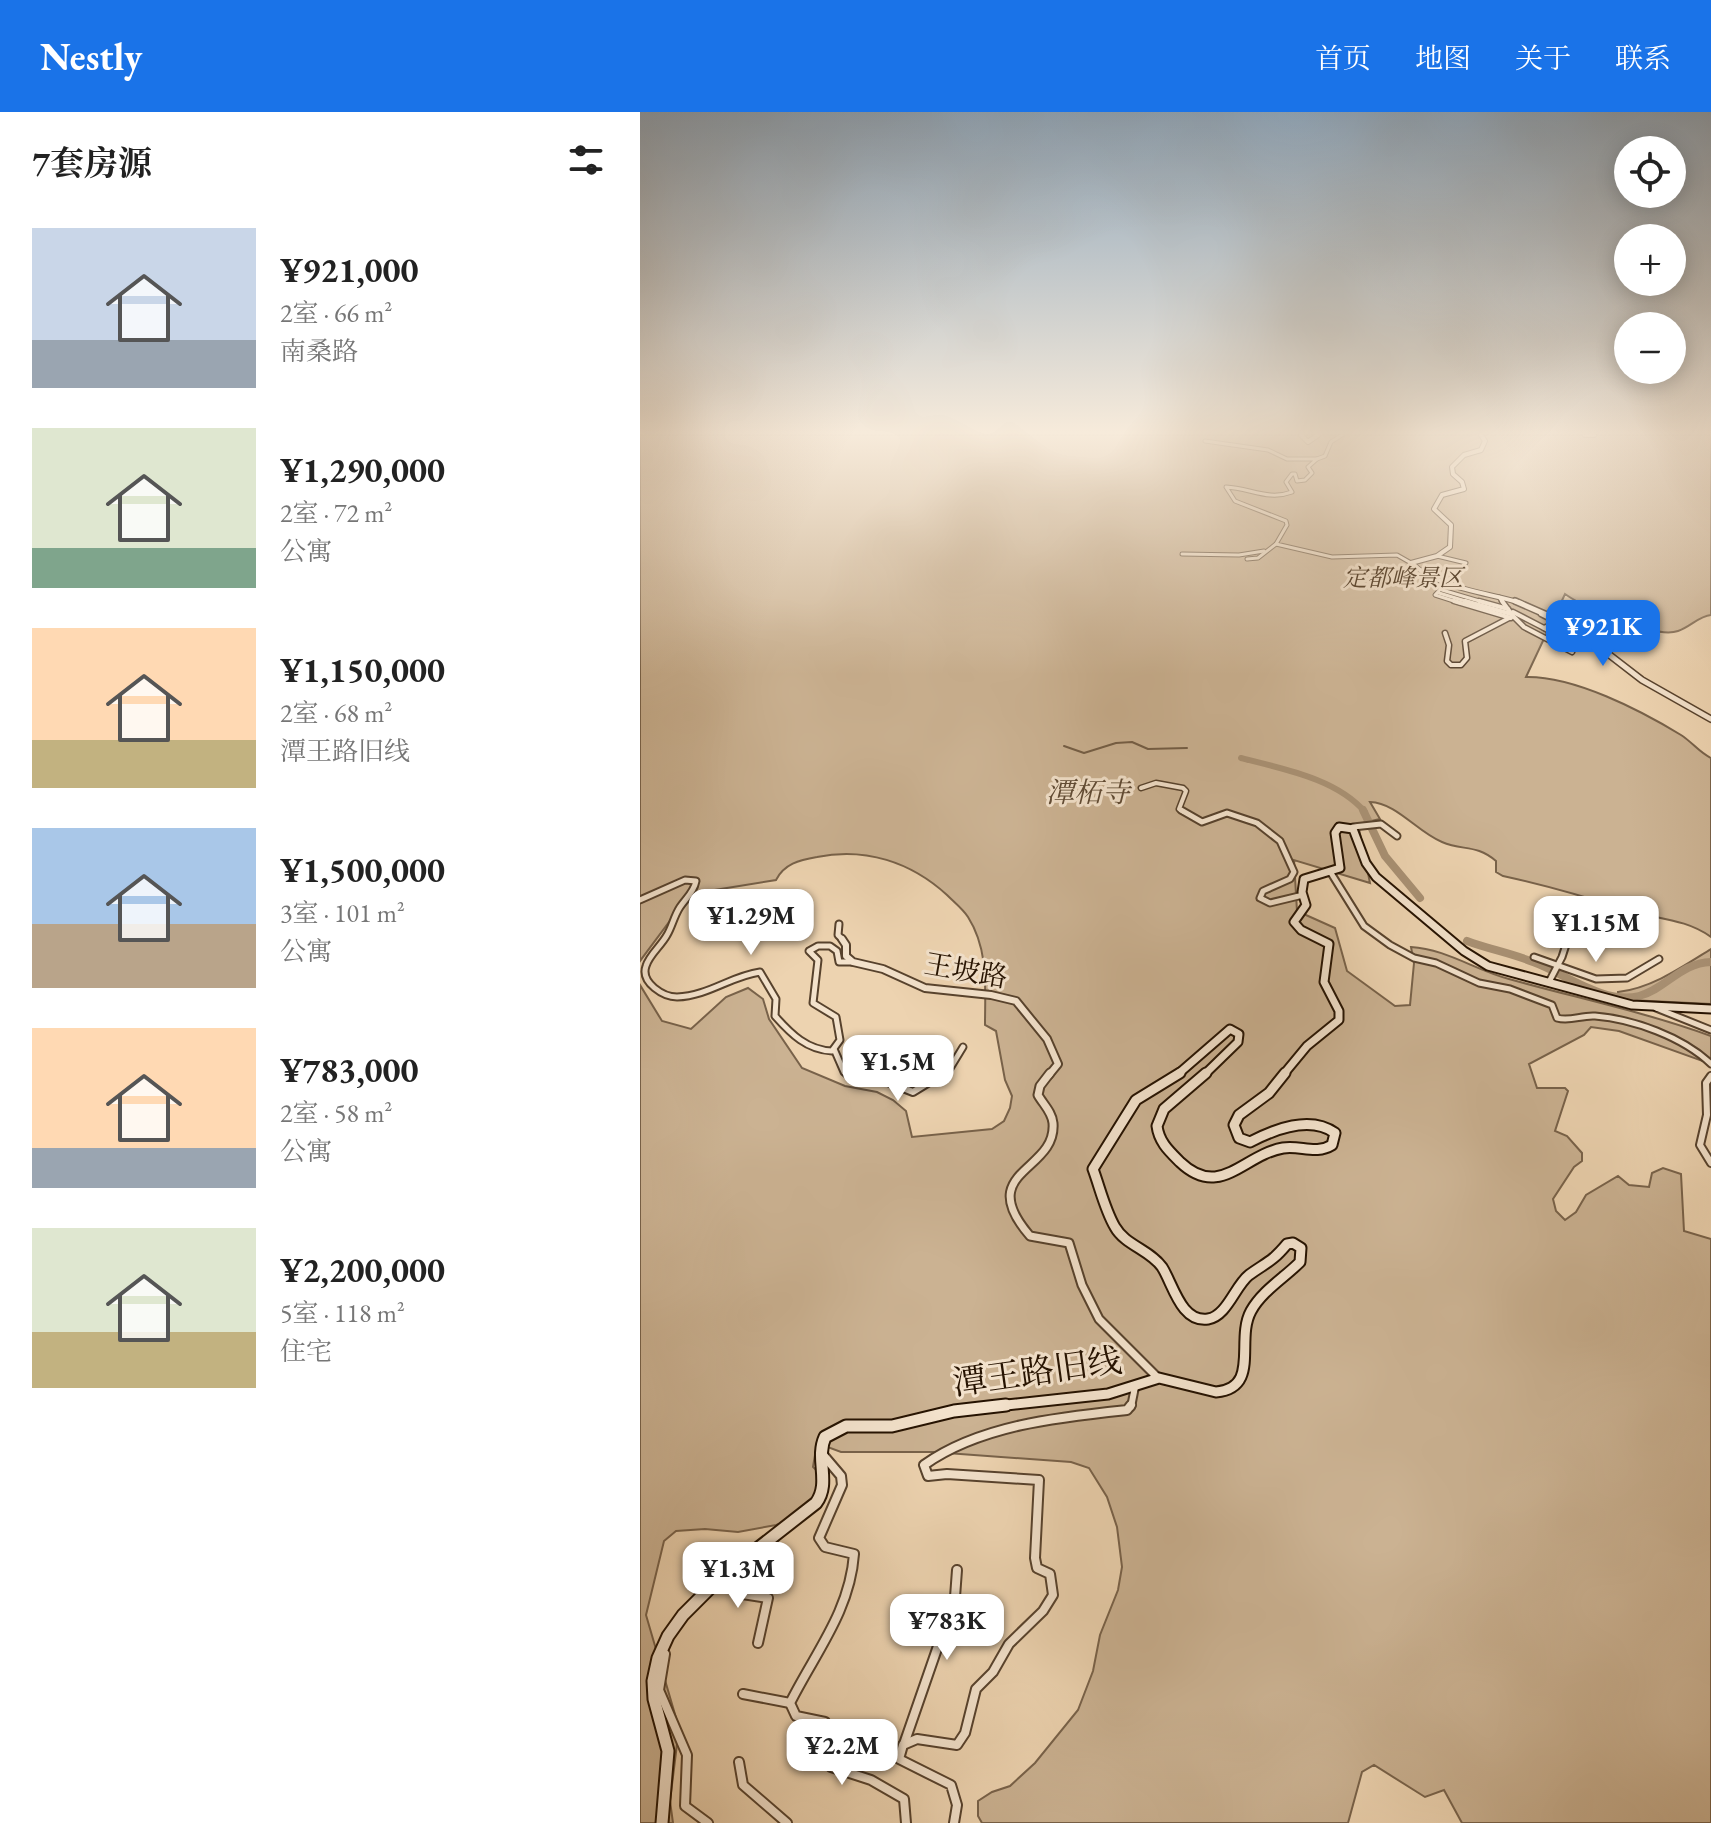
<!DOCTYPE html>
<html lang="zh">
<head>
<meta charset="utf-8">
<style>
  body { margin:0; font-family:"EB Garamond","Noto Serif SC",serif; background:#f6f6f6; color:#222; height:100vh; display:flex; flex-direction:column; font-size:30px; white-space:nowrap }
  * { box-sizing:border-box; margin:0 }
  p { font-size:26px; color:#767676 }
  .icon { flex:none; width:44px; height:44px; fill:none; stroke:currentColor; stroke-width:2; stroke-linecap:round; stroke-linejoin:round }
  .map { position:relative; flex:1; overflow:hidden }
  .panel { display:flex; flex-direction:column; background:#fff; width:640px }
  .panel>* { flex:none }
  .buttons { position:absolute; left:974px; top:24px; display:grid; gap:16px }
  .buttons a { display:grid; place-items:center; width:72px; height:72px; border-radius:50%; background:#fff; box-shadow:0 4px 20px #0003; font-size:40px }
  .price { position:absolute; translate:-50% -68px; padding:0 18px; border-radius:16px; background:#fff; color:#222; font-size:26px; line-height:52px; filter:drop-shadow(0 2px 4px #0008) }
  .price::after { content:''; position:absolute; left:50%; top:48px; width:24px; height:18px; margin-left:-12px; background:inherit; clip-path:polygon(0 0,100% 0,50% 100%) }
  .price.on { background:#1a73e8; color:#fff }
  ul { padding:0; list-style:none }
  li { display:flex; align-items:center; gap:24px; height:200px; padding:0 32px }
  li span { display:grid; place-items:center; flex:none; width:224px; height:160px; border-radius:0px; color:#555 }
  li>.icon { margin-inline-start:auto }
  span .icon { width:96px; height:96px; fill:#fffc; stroke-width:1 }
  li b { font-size:34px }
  h2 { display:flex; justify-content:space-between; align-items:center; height:96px; padding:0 32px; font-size:34px }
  header { display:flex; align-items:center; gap:48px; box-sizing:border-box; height:112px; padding:0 40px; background:#1a73e8; color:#fff }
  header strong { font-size:38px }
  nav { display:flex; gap:44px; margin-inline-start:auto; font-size:28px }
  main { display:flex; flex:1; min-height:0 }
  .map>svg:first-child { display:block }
  .green { fill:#cbb292; stroke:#78624a; stroke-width:2 }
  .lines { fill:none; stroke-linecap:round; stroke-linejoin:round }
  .stream { stroke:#745e46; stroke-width:2 }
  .river-far1 { stroke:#a99174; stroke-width:6 }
  .river { stroke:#a99174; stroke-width:8 }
  .minor-far4-casing { stroke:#57422d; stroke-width:5 }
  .minor-far3-casing { stroke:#57422d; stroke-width:7 }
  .minor-far2-casing { stroke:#57422d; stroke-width:9 }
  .minor-far1-casing { stroke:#57422d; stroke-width:10 }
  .minor-casing { stroke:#57422d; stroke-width:12 }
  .tertiary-far3-casing { stroke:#57422d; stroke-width:6 }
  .tertiary-far2-casing { stroke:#57422d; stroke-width:8 }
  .tertiary-far1-casing { stroke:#57422d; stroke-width:10 }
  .tertiary-casing { stroke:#57422d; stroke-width:11 }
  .secondary-far2-casing { stroke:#251201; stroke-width:11 }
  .secondary-far1-casing { stroke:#251201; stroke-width:13 }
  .secondary-casing { stroke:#251201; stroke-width:15 }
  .minor-far4 { stroke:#f3e2cc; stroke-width:3 }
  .minor-far3 { stroke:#f3e2cc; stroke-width:4 }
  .minor-far2 { stroke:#f3e2cc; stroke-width:5 }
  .minor-far1 { stroke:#f3e2cc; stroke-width:6 }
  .minor { stroke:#f3e2cc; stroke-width:8 }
  .tertiary-far3 { stroke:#f3e2cc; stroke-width:4 }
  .tertiary-far2 { stroke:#f3e2cc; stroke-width:5 }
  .tertiary-far1 { stroke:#f3e2cc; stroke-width:6 }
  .tertiary { stroke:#f3e2cc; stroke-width:7 }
  .secondary-far2 { stroke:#f3e2cc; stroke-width:7 }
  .secondary-far1 { stroke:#f3e2cc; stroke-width:9 }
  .secondary { stroke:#f3e2cc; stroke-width:11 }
  .labels { text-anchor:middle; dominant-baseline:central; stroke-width:6; stroke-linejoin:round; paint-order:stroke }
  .far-park-label { font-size:24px; font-style:italic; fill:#5f4a34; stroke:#f3e2cc }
  .park-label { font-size:28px; font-style:italic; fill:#5f4a34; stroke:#f3e2cc }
  .street-label { font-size:28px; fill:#251201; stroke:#f3e2cc }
  .near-street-label { font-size:34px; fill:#251201; stroke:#f3e2cc }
</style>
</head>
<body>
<header>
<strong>Nestly</strong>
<nav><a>首页</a><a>地图</a><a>关于</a><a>联系</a></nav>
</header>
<main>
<section class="panel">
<h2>7套房源<svg class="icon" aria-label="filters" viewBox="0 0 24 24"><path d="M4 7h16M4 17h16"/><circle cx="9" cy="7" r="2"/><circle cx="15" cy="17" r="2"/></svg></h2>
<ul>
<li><span style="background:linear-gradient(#c9d6e8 70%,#9aa5b1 0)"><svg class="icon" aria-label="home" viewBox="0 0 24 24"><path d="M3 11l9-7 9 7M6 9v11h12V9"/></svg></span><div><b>¥921,000</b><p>2室 · 66 m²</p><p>南桑路</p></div></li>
<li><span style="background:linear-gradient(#dfe7d0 75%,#7fa58c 0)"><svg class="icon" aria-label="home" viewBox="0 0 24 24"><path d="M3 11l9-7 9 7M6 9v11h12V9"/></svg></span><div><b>¥1,290,000</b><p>2室 · 72 m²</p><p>公寓</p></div></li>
<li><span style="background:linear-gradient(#ffd9b3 70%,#c2b280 0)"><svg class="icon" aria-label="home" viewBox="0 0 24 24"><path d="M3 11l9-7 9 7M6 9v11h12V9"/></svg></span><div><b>¥1,150,000</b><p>2室 · 68 m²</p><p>潭王路旧线</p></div></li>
<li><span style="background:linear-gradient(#a9c7e8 60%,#b9a48a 0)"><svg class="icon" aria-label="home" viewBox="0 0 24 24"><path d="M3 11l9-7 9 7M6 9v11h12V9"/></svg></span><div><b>¥1,500,000</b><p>3室 · 101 m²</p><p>公寓</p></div></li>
<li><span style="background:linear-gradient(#ffd9b3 75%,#9aa5b1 0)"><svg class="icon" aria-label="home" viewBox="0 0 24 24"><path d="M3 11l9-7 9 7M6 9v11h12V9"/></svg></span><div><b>¥783,000</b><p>2室 · 58 m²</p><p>公寓</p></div></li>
<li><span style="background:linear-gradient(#dfe7d0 65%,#c2b280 0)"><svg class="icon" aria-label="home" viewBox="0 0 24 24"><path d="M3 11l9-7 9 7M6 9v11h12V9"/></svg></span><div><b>¥2,200,000</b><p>5室 · 118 m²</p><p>住宅</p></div></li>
</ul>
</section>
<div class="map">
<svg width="1071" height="1711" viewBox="0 0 1071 1711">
  <rect width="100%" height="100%" fill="#edd3b0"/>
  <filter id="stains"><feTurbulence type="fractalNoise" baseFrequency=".0025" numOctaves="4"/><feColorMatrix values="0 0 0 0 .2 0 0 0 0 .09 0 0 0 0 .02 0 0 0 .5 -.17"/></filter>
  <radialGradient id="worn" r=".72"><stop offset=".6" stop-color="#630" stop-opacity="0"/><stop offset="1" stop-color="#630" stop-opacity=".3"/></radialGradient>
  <g class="green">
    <path d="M0 323H1071V503C1059 504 1050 515 1038 519 1015 527 945 496 925 482L886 565C934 564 1000 598 1041 623 1052 630 1060 641 1071 646V825C1045 806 1014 807 983 797 943 784 904 773 863 764L856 760V749C836 732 823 739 802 730 777 720 757 691 730 690L740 707 718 712 730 771 654 748 657 799 695 816 707 859 755 894 770 893 774 851 771 835C806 837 835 858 869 867 937 886 1005 900 1071 924V952L979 919 951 915 944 923 889 952 897 976H925L928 979 915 1019 927 1024 942 1041V1049L934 1055 913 1087 916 1099 925 1108 936 1100 946 1083 978 1064 989 1073 1009 1075 1012 1061 1023 1056 1041 1062 1044 1119 1071 1127V1711H822L804 1678 785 1685 734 1653 722 1660 708 1711H342L338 1704V1689L352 1680 370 1674 395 1651 438 1598 453 1559 460 1523 478 1478 482 1455 477 1415 467 1385 449 1356 431 1350 293 1340H201L177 1331 173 1355 181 1363 180 1383 154 1407 136 1413 98 1420 65 1417 36 1419 24 1429 6 1503 39 1616 30 1689 33 1711H0V873L22 909 51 917 86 885 108 876 123 887 129 907 162 956 205 974 237 980 253 988 266 999 272 1025 352 1017 364 1009 370 996 372 984 365 968 356 919 345 913C345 876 349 838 328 805 323 797 314 790 307 783 271 750 225 735 177 745 159 748 144 752 136 768L50 782 0 849Z"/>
    <path d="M1071 837V892L989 888 978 884V880C1012 876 1042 855 1071 837Z"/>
  </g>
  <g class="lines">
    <path class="stream" d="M424 634 444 641 476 631 492 630 508 637 547 636"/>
    <path class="river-far1" d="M601 646C642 657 696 666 725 700"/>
    <g class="river">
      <path d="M723 698 745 744 780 786"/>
      <path d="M827 829C848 837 871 841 893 850 924 861 964 893 999 884 1026 877 1040 851 1071 850"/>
    </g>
    <g class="minor-far4-casing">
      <g id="minor-far4">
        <path d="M565 329 628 338 647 347H677L668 355 672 361 665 368 657 369 655 362H652L646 370 652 380C628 389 610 376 586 375L595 389 646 409 647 413 636 432 692 445 757 443 771 451"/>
        <path d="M677 347 685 344 691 330 702 323"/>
        <path d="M542 442 599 443 624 439"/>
        <path d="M797 444 826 451"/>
        <path d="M607 447 618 446 636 432"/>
        <path d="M807 470 795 483 820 491"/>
        <path d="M802 478 846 491"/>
        <path d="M799 481 832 491"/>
        <path d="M859 485 863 491"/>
      </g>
    </g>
    <g class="minor-far3-casing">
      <g id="minor-far3">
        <path d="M814 489 871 506"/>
        <path d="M825 489 871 502"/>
        <path d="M839 489 868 497"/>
        <path d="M873 500 904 516 917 510 901 502"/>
        <path d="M873 504 884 515 932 540"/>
        <path d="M909 514 944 532"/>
        <path d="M904 516 940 536"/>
        <path d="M805 521 809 533 807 549 811 553H821L827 546 825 529 873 504 862 489"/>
        <path d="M501 676 516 671 543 676 546 679 539 697 544 700"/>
      </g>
    </g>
    <g class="minor-far2-casing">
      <g id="minor-far2">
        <path d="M541 698 562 710 587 701 617 711 640 729 654 760 650 767 623 779 620 786 630 791 663 783"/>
        <path d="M713 715 741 712 757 724"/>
        <path d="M691 761 724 814 750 833 774 846 796 851 839 871 870 877 912 893 917 906C930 910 941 903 955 904 993 907 1043 925 1071 952"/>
        <path d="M0 788 45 768 56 769C54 780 46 786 40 795 34 804 32 815 27 823 21 834 9 843 6 854 0 871 24 885 37 885 68 884 91 864 120 860L136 887 135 904C151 922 167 938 192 939L200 928 196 905 173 891 178 848 169 839 178 834H190L197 839 199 850H212"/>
        <path d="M199 812 198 823 202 827"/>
        <path d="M894 845 956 867 987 866 1019 847"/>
        <path d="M909 870 922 845 933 811"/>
        <path d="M1016 896 1071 918"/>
        <path d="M194 937 204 960 209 963"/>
        <path d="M300 963 309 958 323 935"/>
      </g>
    </g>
    <g class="minor-far1-casing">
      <g id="minor-far1">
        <path d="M206 961 212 965 233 964 273 980 304 961"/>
        <path d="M1071 964 1066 971 1067 1003 1060 1033 1071 1051"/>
        <path d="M491 1295 495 1275"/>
      </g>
    </g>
    <g class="minor-casing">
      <g id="minor">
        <path d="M184 1344 201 1364 202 1373 179 1426 185 1435 214 1442C210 1499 175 1541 150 1591L156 1604 185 1610 191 1655 231 1668 264 1687 266 1711"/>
        <path d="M83 1465 96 1481 128 1486 118 1531"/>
        <path d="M25 1542 19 1578 47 1643 45 1694 68 1711"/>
        <path d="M103 1582 150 1591"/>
        <path d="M264 1632 315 1485 317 1458"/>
        <path d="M99 1650 103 1673 147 1711"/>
        <path d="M314 1711 317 1693 311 1673 259 1647 263 1633 277 1627 317 1633 325 1621 336 1577 353 1560 369 1532 403 1499 413 1483 410 1462 397 1456 395 1446 399 1368 307 1362 288 1364 284 1353C340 1313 420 1305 487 1298L491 1293"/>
      </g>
    </g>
    <g class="tertiary-far3-casing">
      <g id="tertiary-far3">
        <path d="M661 323 668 330 678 323"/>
        <path d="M841 323 845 329 841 338 824 343 812 355 813 362 822 370 824 377 802 383 794 397 811 413 810 435 797 444 771 451C800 477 845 480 881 491"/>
        <path d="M945 323H954"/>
      </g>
    </g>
    <g class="tertiary-far2-casing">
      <path id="tertiary-far2" d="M875 489 932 514 1002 568 1071 607"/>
    </g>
    <g class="tertiary-far1-casing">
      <path id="tertiary-far1" d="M202 827 206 833V844L213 850 243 857 285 876 351 883 376 889 407 927 418 952 409 963"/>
    </g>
    <g class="tertiary-casing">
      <path id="tertiary" d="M410 961 400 974 398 983C403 992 412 1000 413 1011 417 1060 333 1058 390 1124L429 1131 442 1173 459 1207 518 1266"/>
    </g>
    <g class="secondary-far2-casing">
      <g id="secondary-far2">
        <path d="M537 963 590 917 599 922 598 930 564 963"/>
        <path d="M643 963 667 934 699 908V899L684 870 689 832 661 818 654 810 666 793 662 780 664 767 700 756 695 721 699 715 713 717 726 751 736 765 824 839 848 854 992 893 1071 897"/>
      </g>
    </g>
    <g class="secondary-far1-casing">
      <g id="secondary-far1">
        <path d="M566 961 524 997 517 1014C519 1030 529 1039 540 1050 580 1088 603 1043 643 1036 660 1033 676 1043 692 1033L695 1021C670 1003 635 1017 610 1030L599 1026 594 1013 599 1003 629 981 645 961"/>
        <path d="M348 1295 468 1282 519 1266 576 1280C621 1276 595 1228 611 1199 622 1179 644 1166 660 1150L661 1136 653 1131 647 1132C632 1150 627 1150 609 1163 595 1174 587 1204 568 1207 541 1211 533 1172 522 1155 510 1138 485 1133 475 1115 465 1098 460 1076 453 1057L496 988 540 961"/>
      </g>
    </g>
    <g class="secondary-casing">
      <path id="secondary" d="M22 1711 28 1639 14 1587 13 1569 18 1546 28 1524 43 1503 80 1466 176 1391C191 1371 175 1347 185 1325L206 1314H252L314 1299 366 1293"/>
    </g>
    <use href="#minor-far4" class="minor-far4"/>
    <use href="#minor-far3" class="minor-far3"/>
    <use href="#minor-far2" class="minor-far2"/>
    <use href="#minor-far1" class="minor-far1"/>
    <use href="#minor" class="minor"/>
    <use href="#tertiary-far3" class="tertiary-far3"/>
    <use href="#tertiary-far2" class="tertiary-far2"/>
    <use href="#tertiary-far1" class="tertiary-far1"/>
    <use href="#tertiary" class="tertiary"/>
    <use href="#secondary-far2" class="secondary-far2"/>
    <use href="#secondary-far1" class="secondary-far1"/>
    <use href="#secondary" class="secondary"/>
  </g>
  <linearGradient id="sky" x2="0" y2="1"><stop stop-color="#8fa6ba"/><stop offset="0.57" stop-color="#f7ebdb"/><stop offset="1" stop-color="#f7ebdb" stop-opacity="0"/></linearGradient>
  <rect width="1071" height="563" fill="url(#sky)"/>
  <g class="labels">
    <g class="far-park-label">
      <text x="763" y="465">定都峰景区</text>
    </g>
    <g class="park-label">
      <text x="448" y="680">潭柘寺</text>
    </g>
    <g class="street-label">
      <text transform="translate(326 858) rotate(10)">王坡路</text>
    </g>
    <g class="near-street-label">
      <text transform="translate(397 1259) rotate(-8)">潭王路旧线</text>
    </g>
  </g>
  <rect width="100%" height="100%" filter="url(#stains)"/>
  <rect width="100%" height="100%" fill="url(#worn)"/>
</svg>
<div class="buttons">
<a><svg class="icon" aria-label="locate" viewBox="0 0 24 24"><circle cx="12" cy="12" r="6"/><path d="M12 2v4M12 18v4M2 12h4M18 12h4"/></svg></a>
<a>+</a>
<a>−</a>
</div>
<b class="price on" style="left:963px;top:556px">¥921K</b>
<b class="price" style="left:111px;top:845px">¥1.29M</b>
<b class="price" style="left:956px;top:852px">¥1.15M</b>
<b class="price" style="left:258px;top:991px">¥1.5M</b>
<b class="price" style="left:98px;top:1498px">¥1.3M</b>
<b class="price" style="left:307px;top:1550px">¥783K</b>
<b class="price" style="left:202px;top:1675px">¥2.2M</b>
</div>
</main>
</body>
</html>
